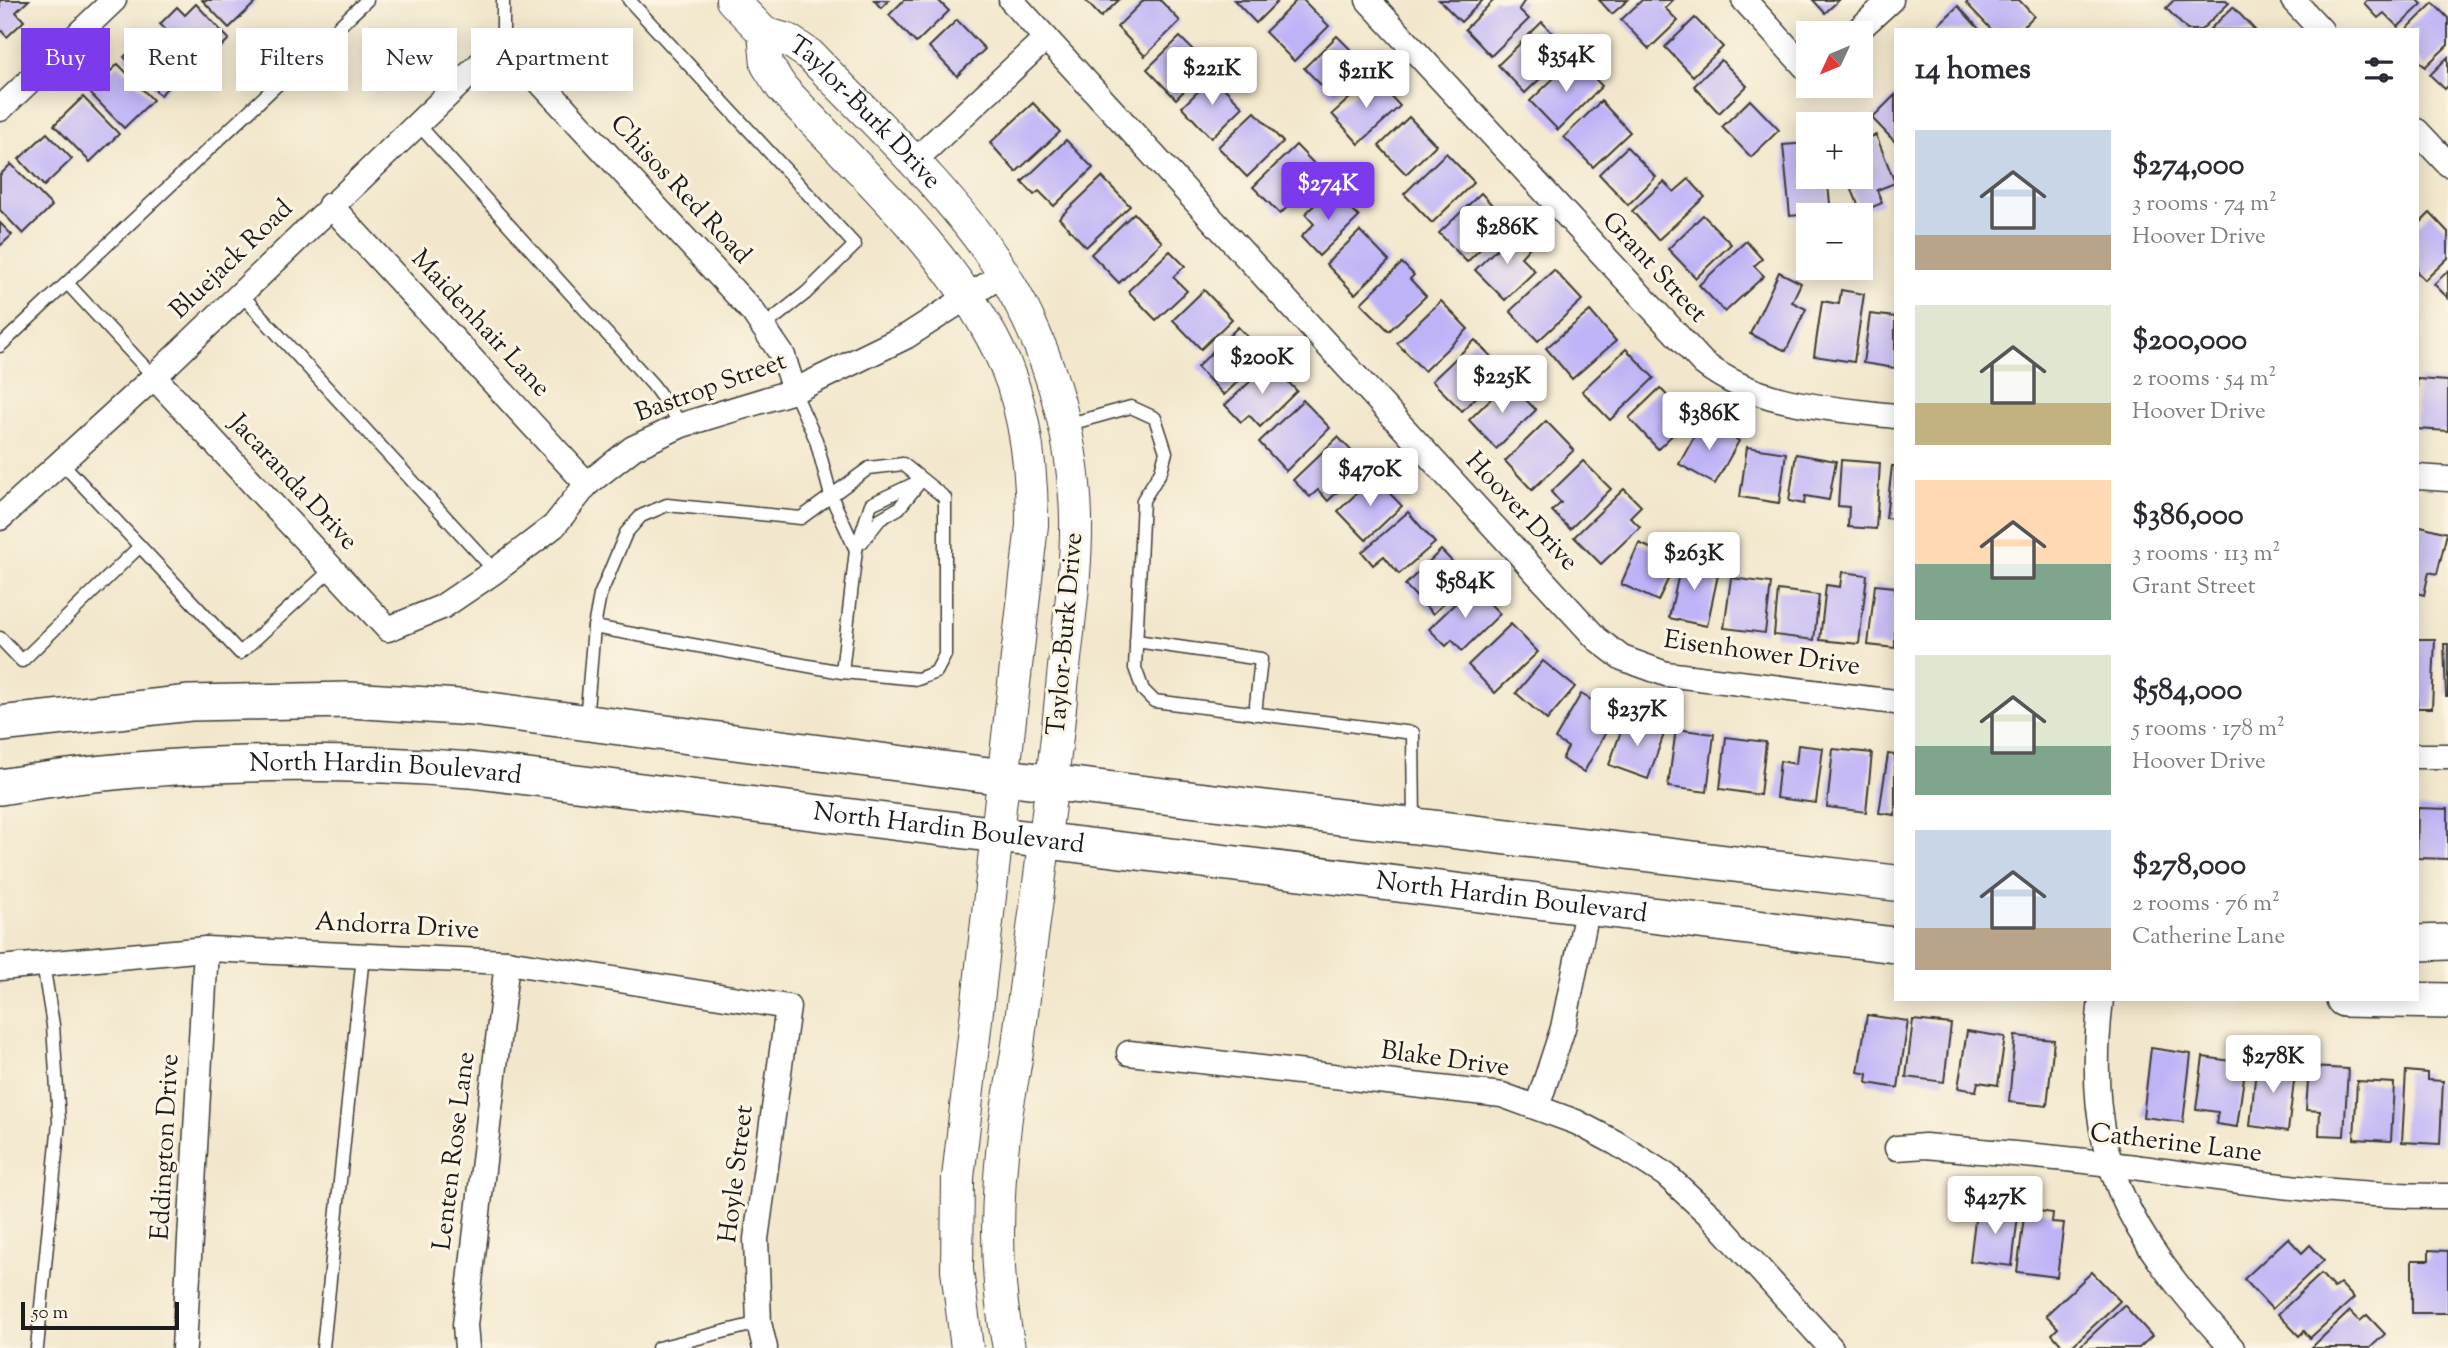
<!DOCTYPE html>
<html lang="en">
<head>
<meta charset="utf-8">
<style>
  body { margin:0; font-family:"Sorts Mill Goudy",serif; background:#f7f7f7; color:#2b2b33; height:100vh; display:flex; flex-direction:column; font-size:26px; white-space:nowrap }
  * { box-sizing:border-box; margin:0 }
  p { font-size:23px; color:#7c7c81 }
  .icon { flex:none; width:38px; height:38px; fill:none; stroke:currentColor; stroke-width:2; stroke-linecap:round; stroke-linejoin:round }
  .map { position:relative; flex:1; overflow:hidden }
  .sheet { position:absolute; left:1894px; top:28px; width:525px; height:973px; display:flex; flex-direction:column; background:#fff; border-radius:0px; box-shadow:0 4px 18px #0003 }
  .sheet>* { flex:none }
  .banner { position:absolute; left:21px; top:28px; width:665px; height:63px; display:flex; gap:14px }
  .needle { width:46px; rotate:226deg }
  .controls { position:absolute; left:1796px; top:21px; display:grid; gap:14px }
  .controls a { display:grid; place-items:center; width:77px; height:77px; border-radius:0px; background:#fff; box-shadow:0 4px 18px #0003; font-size:35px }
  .scale { position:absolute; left:21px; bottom:18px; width:158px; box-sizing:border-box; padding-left:7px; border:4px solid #1c1c1c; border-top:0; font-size:19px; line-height:24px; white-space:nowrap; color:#1c1c1c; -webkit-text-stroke:5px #fcf5e5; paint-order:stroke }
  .price { position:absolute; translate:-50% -60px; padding:0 16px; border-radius:7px; background:#fff; color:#222; font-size:23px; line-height:46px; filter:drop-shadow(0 2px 4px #0008) }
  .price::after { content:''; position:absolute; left:50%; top:42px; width:21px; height:16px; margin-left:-10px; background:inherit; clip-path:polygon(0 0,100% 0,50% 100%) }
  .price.selected { background:#7c3aed; color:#fff }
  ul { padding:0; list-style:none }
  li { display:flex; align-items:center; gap:21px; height:175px; padding:0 21px }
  li span { display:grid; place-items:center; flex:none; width:196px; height:140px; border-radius:0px; color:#555 }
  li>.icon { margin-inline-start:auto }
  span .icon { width:84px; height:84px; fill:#fffc; stroke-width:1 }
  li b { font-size:30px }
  h2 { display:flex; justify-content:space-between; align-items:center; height:84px; padding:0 21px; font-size:30px }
  .tag { padding:0 24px; border-radius:0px; background:#fff; box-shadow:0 4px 18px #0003; font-size:24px; line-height:63px }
  .tag.selected { background:#7c3aed; color:#fff }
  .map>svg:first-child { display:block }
  .building { fill:#bfb3f7 }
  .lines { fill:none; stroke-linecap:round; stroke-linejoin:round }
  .service-casing { stroke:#3c3a36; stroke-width:15 }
  .minor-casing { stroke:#3c3a36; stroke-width:27 }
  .tertiary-casing { stroke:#3c3a36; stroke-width:34 }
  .secondary-casing { stroke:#3c3a36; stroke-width:38 }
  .service { stroke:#fff; stroke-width:12 }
  .minor { stroke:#fff; stroke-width:24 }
  .tertiary { stroke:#fff; stroke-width:32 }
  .secondary { stroke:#fff; stroke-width:35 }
  .labels { text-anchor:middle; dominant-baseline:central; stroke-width:6; stroke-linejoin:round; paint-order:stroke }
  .street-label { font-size:26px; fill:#1c1c1c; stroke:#fcf5e5 }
</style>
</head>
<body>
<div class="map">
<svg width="2448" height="1348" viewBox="0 0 2448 1348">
  <rect width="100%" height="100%" fill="#fcf5e5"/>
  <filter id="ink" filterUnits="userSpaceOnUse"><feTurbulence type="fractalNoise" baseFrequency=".0143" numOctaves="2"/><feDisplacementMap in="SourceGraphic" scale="14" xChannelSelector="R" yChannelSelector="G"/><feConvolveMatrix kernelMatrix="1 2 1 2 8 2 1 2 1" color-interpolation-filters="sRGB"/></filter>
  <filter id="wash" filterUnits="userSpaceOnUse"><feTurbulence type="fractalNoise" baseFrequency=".00686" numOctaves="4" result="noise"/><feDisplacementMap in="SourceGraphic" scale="28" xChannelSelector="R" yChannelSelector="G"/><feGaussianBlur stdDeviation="1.57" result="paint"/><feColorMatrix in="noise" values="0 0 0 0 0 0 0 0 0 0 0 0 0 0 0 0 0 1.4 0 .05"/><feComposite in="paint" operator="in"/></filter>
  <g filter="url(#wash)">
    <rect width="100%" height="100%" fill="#f2e7cc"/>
    <g id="blocks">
      <g class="building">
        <path d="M0 0H29L16 12 24 21 7 37 0 29Z"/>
        <path d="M202 0H258L229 28Z"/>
        <path d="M874 0H889L881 8Z"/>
        <path d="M904 0H938L949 11 916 43 889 15Z"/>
        <path d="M1085 0H1119L1101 17Z"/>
        <path d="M1144 0H1160L1180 21 1145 56 1117 27Z"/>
        <path d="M1234 0H1279L1256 23Z"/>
        <path d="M1297 0H1303L1329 26 1294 61 1265 32Z"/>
        <path d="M1439 0H1483L1461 22Z"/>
        <path d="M1494 0H1525L1519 9 1529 19 1491 56 1465 29Z"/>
        <path d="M1599 0H1628L1612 14Z"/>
        <path d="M1642 0H1673L1665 8 1678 21 1649 49 1621 20Z"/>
        <path d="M1813 0H1839L1825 13Z"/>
        <path d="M1969 0H2019L2034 16 2020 30H1992L1966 3Z"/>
        <path d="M2174 0H2226L2229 3 2201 30H2187L2166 8Z"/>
        <path d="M2367 0H2418L2422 4 2398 27 2384 13 2378 18 2364 3Z"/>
        <path d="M2433 3 2448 18V45L2425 67 2417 58V30H2406Z"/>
        <path d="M196 4 229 39 201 67 160 24 177 7 185 15Z"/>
        <path d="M1958 6 1980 30H1933Z"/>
        <path d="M2233 7 2255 30H2209Z"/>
        <path d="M1695 18 1723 47 1693 76 1665 47Z"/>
        <path d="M957 20 985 49 957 76 929 47Z"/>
        <path d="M1542 22 1569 51 1525 93 1498 65Z"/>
        <path d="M1337 36 1366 65 1333 97 1304 68Z"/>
        <path d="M1180 37 1209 66 1176 99 1147 69Z"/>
        <path d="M163 40 189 67 160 95 124 57 140 41 151 52Z"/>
        <path d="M2448 57V86L2445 89 2430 75Z"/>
        <path d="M1575 58 1602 86 1558 130 1530 101Z"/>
        <path d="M1721 60 1747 86 1719 113 1694 86Z"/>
        <path d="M118 64 153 100 124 128 89 92Z"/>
        <path d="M1213 77 1243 107 1211 138 1182 107Z"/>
        <path d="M1373 77 1400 106 1359 144 1332 114Z"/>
        <path d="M1895 95V142L1872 118Z"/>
        <path d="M83 97 119 134 90 162 54 125Z"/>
        <path d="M1750 100 1779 130 1751 157 1722 127Z"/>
        <path d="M1601 101 1630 132 1593 167 1564 137Z"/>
        <path d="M1033 103 1060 132 1016 172 990 143Z"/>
        <path d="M1255 112 1283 142 1247 177 1218 147Z"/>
        <path d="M1409 117 1436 145 1406 174 1379 146Z"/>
        <path d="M47 133 72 159 44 186 19 159Z"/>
        <path d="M1876 135 1895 183 1877 190 1882 203 1861 212 1847 177H1860V141Z"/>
        <path d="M1066 140 1093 168 1054 206 1039 191 1034 195 1022 182Z"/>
        <path d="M1808 143V177H1827L1831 212 1790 216 1783 145Z"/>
        <path d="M1296 145 1323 173 1280 214 1253 187Z"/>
        <path d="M1627 147 1656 177 1628 205 1599 174Z"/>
        <path d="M1446 153 1474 182 1432 223 1404 194Z"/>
        <path d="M11 164 52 206 23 234 0 210V175Z"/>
        <path d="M1102 177 1130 206 1086 247 1059 218Z"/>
        <path d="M1689 179 1705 197 1658 240 1632 211 1664 182 1674 192Z"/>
        <path d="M1331 189 1359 217 1319 256 1301 237 1314 224 1305 214Z"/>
        <path d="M1481 193 1508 222 1467 262 1439 233Z"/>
        <path d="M1134 213 1162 242 1119 283 1091 254Z"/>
        <path d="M2430 213 2448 232V258L2425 280 2417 272V226Z"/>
        <path d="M1703 215 1731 244 1696 278 1668 249Z"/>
        <path d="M0 223 12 235 0 246Z"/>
        <path d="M1516 230 1531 246 1521 257 1535 271 1505 300 1475 270Z"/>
        <path d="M1360 231 1389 261 1355 294 1326 264Z"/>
        <path d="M1746 241 1762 259 1754 266 1764 276 1725 312 1699 285Z"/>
        <path d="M1170 251 1185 266 1173 277 1187 291 1156 320 1128 291Z"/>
        <path d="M1402 263 1414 275 1410 279 1426 296 1389 331 1361 303Z"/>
        <path d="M1554 270 1582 300 1538 341 1510 311Z"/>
        <path d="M2448 271V298L2434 284Z"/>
        <path d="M1779 272 1801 283 1792 302 1806 309 1786 351 1750 334Z"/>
        <path d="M1204 290 1232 319 1201 349 1173 320Z"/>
        <path d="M1841 290 1864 294 1854 362 1814 356 1822 301 1839 304Z"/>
        <path d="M1441 301 1468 329 1424 371 1397 343Z"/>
        <path d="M1590 311 1616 341 1572 379 1546 348Z"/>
        <path d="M1870 314 1895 317V368L1863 363Z"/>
        <path d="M1238 327 1265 355 1224 395 1197 367Z"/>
        <path d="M1475 340 1504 370 1462 411 1432 381Z"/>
        <path d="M1626 349 1654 378 1610 420 1582 391Z"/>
        <path d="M1270 363 1297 391 1260 427 1249 415 1241 422 1225 405Z"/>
        <path d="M2417 379 2448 381V431L2417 429Z"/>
        <path d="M1508 382 1536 410 1496 449 1469 420Z"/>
        <path d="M1660 388 1689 419 1658 449 1629 418Z"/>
        <path d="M1303 400 1330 428 1286 471 1259 442Z"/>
        <path d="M1546 421 1574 450 1532 490 1505 461Z"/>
        <path d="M1703 421 1739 441 1715 484 1679 464Z"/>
        <path d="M1338 437 1365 465 1328 501 1318 490 1310 497 1293 480Z"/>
        <path d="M1747 447 1786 453 1779 503 1740 497Z"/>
        <path d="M1796 454 1836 461 1829 500 1805 496 1804 504 1789 501Z"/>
        <path d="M1841 460 1880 463 1876 529 1848 527 1849 507 1838 506Z"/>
        <path d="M1583 461 1611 489 1570 529 1552 511 1561 503 1551 492Z"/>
        <path d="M1892 466H1895V519L1886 518Z"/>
        <path d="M1374 477 1402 506 1366 540 1338 511Z"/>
        <path d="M1624 489 1641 506 1630 517 1640 527 1601 564 1574 537Z"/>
        <path d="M1408 512 1435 543 1399 574 1384 556 1373 565 1362 552Z"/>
        <path d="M2417 525 2447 533 2437 574 2429 572 2424 595 2417 593Z"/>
        <path d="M1639 543 1677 560 1658 601 1621 584Z"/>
        <path d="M1441 550 1469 579 1433 614 1405 585Z"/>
        <path d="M1683 556 1711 562 1708 573 1718 575 1707 626 1669 618Z"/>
        <path d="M1842 572 1867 575 1859 644 1820 640 1826 585 1840 587Z"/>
        <path d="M1731 578 1771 583 1765 633 1724 628Z"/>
        <path d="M1875 585 1895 587V648L1868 645Z"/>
        <path d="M1473 586 1500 614 1462 651 1452 640 1446 646 1429 629Z"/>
        <path d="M1778 590 1819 595 1814 640 1774 635Z"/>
        <path d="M1511 624 1538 652 1495 693 1468 665Z"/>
        <path d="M2417 639H2435L2432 708H2417Z"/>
        <path d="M2444 644H2448V696H2446Z"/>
        <path d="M1543 661 1575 687 1547 720 1516 693Z"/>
        <path d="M1581 694 1616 714 1584 772 1562 759 1568 747 1555 739Z"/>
        <path d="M1626 717 1665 731 1648 779 1609 765Z"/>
        <path d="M1676 729 1714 734 1707 792 1668 787Z"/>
        <path d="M1726 737 1766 742 1760 795 1720 789Z"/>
        <path d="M1798 745 1823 748 1816 803 1776 798 1780 761 1796 764Z"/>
        <path d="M1833 749 1872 753 1866 812 1827 807Z"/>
        <path d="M1888 754 1895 755V815L1879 813Z"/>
        <path d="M2418 808 2448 809V859L2417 858Z"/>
        <path d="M1867 1015 1908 1021 1898 1088 1867 1083 1868 1074 1858 1072Z"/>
        <path d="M1913 1020 1951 1024 1944 1082 1906 1077Z"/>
        <path d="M1967 1031 2005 1037 1998 1085 1978 1082 1976 1091 1958 1088Z"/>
        <path d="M2015 1036 2054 1040 2047 1106 2009 1102Z"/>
        <path d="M2151 1048 2191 1054 2183 1122 2143 1117Z"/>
        <path d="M2203 1057 2246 1063 2237 1127 2216 1124 2218 1112 2196 1109Z"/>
        <path d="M2257 1060 2296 1065 2288 1131 2250 1126Z"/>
        <path d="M2309 1067 2348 1069 2344 1136 2319 1135 2320 1111 2306 1110Z"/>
        <path d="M2406 1071 2427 1073V1080L2443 1081 2440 1144 2402 1142Z"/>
        <path d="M2357 1081 2394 1083 2391 1141 2354 1139Z"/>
        <path d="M1995 1204 2019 1207 2012 1266 1970 1261 1976 1212 1994 1214Z"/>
        <path d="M2025 1209 2053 1213 2052 1222 2064 1223 2057 1277 2017 1272Z"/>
        <path d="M2288 1238 2302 1253 2310 1245 2324 1260 2272 1309 2244 1279Z"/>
        <path d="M2429 1250 2448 1251V1313H2412V1260H2429Z"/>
        <path d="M2092 1272 2120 1301 2070 1348H2064L2052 1334 2058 1328 2046 1315Z"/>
        <path d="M2321 1274 2334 1288 2340 1283 2354 1298 2310 1338 2304 1331 2299 1336 2278 1314Z"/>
        <path d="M2124 1305 2152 1336 2139 1348H2078Z"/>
        <path d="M2350 1311 2360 1321 2367 1315 2385 1334 2370 1348H2311Z"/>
      </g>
    </g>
  </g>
  <g filter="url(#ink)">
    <use href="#blocks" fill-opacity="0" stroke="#3c3a36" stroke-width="2"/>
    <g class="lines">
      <g class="service-casing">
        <g id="service">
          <path d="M503 0V42"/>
          <path d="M629 0 855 245 806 293 763 327"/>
          <path d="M417 123 653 385 682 425"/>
          <path d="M67 283 154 377"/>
          <path d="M240 293 495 571"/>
          <path d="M0 346 367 0"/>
          <path d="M1066 425 1131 407 1155 418 1166 452 1161 471 1143 500 1135 668 1143 690 1154 701 1413 733 1414 824"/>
          <path d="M61 462 240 653 332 569"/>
          <path d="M862 542 880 519 899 508 919 483"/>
          <path d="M856 550 871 504 922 480"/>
          <path d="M594 627 600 595 626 533 641 516 667 505 801 518 869 468 903 464 945 498V655L936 672 918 679 842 672"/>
          <path d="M0 638 22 661 140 546"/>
          <path d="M1136 641 1261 659 1255 714"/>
          <path d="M586 721 594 627 842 672 856 550 831 496 816 440 794 391"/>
          <path d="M37 1348 59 1122 53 1025 43 964"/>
          <path d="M323 1348 363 955"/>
          <path d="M658 1348 759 1323"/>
        </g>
      </g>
      <g class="minor-casing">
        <g id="minor">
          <path d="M1011 0 1597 639 1622 658 1666 674 1895 702"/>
          <path d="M1368 0 1703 363C1758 406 1828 408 1895 416"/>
          <path d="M1744 0 1808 70"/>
          <path d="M2293 0 2321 30"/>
          <path d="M1855 33 1891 0"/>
          <path d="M0 109 114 0"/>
          <path d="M2417 131 2448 164"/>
          <path d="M912 163 1046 38"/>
          <path d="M330 205 587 484"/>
          <path d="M154 377 388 629 442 607 495 571 554 526 587 484 633 448 682 425 794 391 907 336 1003 274"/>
          <path d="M2417 477 2448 479"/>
          <path d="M0 518 154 377 503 42 753 312 783 356 794 391"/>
          <path d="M2417 756H2448"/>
          <path d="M0 968 206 949 507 962 788 1007 756 1239 759 1323 765 1348"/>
          <path d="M2101 999C2082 1160 2127 1233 2232 1348"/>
          <path d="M1129 1053 1502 1095 1576 1122 1616 1143 1666 1175 1714 1219 1831 1348"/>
          <path d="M1537 1107 1563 1028 1588 906"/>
          <path d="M1897 1148 1925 1146C1987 1152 2049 1156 2110 1164 2223 1178 2334 1197 2448 1196"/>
          <path d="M184 1348 206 949"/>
          <path d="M467 1348 465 1325 507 962"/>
        </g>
      </g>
      <g class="tertiary-casing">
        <g id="tertiary">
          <path id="s1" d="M732 0 764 33 788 40 810 55C873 121 945 186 996 262 1045 336 1074 430 1076 518 1077 578 1066 639 1061 698 1050 812 1033 924 1019 1037 1016 1067 1008 1096 1005 1126 996 1199 994 1276 1009 1348"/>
          <path d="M764 33 767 65 782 88C856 168 950 251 998 349 1025 402 1032 467 1032 525L958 1178 957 1270 967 1348"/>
        </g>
      </g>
      <g class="secondary-casing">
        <g id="secondary">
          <path d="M0 724 190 703 350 700 474 708 1004 777 1895 883"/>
          <path id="s2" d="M0 787C156 761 313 758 470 770L1895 945"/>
          <path d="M2417 943 2448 942"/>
          <path d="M2344 999 2448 1001"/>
        </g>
      </g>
      <use href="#service" class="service"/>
      <use href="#minor" class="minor"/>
      <use href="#tertiary" class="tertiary"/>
      <use href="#secondary" class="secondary"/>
    </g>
  </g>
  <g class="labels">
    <g class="street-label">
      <text stroke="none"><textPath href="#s1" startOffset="177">Taylor-Burk Drive</textPath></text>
      <text transform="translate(680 190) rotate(47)">Chisos Red Road</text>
      <text transform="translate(232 260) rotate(-44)">Bluejack Road</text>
      <text transform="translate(1654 268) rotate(47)">Grant Street</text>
      <text transform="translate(480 324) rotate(47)">Maidenhair Lane</text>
      <text transform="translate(711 388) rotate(-20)">Bastrop Street</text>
      <text transform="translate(293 483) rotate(47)">Jacaranda Drive</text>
      <text transform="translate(1521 512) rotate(47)">Hoover Drive</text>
      <text transform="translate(1066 634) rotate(-85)">Taylor-Burk Drive</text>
      <text transform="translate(1762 654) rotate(8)">Eisenhower Drive</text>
      <text stroke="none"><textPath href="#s2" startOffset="387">North Hardin Boulevard</textPath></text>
      <text stroke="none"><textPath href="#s2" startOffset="954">North Hardin Boulevard</textPath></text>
      <text stroke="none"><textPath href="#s2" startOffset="1521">North Hardin Boulevard</textPath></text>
      <text transform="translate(397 927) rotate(3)">Andorra Drive</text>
      <text transform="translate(1445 1060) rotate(8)">Blake Drive</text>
      <text transform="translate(2176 1144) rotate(7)">Catherine Lane</text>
      <text transform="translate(166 1147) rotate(-87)">Eddington Drive</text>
      <text transform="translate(455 1151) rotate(-83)">Lenten Rose Lane</text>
      <text transform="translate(737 1174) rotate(-83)">Hoyle Street</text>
    </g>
  </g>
</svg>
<div class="controls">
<a><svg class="needle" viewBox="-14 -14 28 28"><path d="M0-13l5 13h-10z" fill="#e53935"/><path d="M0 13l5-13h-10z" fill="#7c7c81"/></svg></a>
<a>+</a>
<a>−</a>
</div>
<div class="scale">50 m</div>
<b class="price" style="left:1566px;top:94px">$354K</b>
<b class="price" style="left:1212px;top:107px">$221K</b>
<b class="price" style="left:1366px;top:110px">$211K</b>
<b class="price selected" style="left:1328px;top:222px">$274K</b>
<b class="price" style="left:1507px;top:266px">$286K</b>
<b class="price" style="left:1262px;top:396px">$200K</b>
<b class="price" style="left:1502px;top:415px">$225K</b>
<b class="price" style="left:1709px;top:452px">$386K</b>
<b class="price" style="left:1370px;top:508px">$470K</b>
<b class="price" style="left:1694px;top:592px">$263K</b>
<b class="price" style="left:1465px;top:620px">$584K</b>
<b class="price" style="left:1637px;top:748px">$237K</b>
<b class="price" style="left:2273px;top:1095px">$278K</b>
<b class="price" style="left:1995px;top:1236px">$427K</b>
<div class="banner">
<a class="tag selected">Buy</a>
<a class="tag">Rent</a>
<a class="tag">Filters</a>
<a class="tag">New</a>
<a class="tag">Apartment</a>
</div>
<section class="sheet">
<h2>14 homes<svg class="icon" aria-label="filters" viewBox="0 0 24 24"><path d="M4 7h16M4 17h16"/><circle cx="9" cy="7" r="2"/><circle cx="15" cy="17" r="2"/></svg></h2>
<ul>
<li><span style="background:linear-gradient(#c9d6e8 75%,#b9a48a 0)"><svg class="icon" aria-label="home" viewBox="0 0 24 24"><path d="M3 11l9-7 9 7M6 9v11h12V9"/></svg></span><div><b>$274,000</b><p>3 rooms · 74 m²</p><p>Hoover Drive</p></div></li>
<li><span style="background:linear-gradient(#dfe7d0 70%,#c2b280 0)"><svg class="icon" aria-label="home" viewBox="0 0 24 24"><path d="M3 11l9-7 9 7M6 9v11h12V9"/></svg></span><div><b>$200,000</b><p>2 rooms · 54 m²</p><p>Hoover Drive</p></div></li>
<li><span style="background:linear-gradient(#ffd9b3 60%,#7fa58c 0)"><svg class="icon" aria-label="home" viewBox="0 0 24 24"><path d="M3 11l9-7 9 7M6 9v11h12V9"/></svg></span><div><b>$386,000</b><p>3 rooms · 113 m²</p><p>Grant Street</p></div></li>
<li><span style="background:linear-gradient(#dfe7d0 65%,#7fa58c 0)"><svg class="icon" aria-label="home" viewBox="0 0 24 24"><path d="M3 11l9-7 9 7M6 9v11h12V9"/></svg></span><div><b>$584,000</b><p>5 rooms · 178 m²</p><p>Hoover Drive</p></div></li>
<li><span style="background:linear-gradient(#c9d6e8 70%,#b9a48a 0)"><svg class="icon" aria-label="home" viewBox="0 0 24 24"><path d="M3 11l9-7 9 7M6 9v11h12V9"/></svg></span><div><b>$278,000</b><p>2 rooms · 76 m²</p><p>Catherine Lane</p></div></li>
</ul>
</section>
</div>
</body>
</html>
